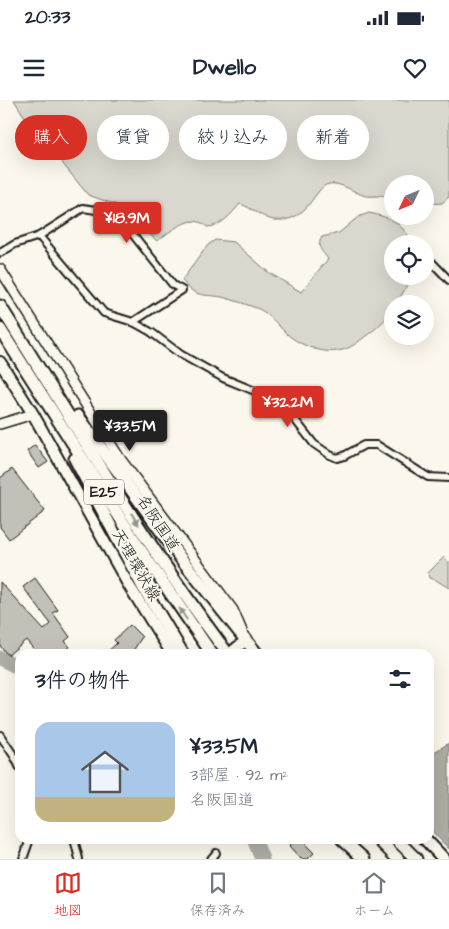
<!DOCTYPE html>
<html lang="ja">
<head>
<meta charset="utf-8">
<style>
  body { margin:0; font-family:"Architects Daughter","Klee One",sans-serif; background:#f6f6f7; color:#1f2937; height:100vh; display:flex; flex-direction:column; font-size:19px; white-space:nowrap }
  * { box-sizing:border-box; margin:0 }
  p { font-size:16px; color:#747a83 }
  .icon { flex:none; width:28px; height:28px; fill:none; stroke:currentColor; stroke-width:2; stroke-linecap:round; stroke-linejoin:round }
  .map { position:relative; flex:1; overflow:hidden }
  .details { position:absolute; left:15px; top:549px; width:419px; height:195px; display:flex; flex-direction:column; background:#fff; border-radius:15px; box-shadow:0 5px 20px #0002 }
  .details>* { flex:none }
  .hud { position:absolute; left:15px; top:15px; width:420px; height:45px; display:flex; gap:10px }
  .needle { width:32px; rotate:227deg }
  .fabs { position:absolute; left:384px; top:75px; display:grid; gap:10px }
  .fabs a { display:grid; place-items:center; width:50px; height:50px; border-radius:50%; background:#fff; box-shadow:0 5px 20px #0002; font-size:25px }
  .price { position:absolute; translate:-50% -42px; padding:0 11px; border-radius:5px; background:#d93025; color:#fff; font-size:16px; line-height:32px; filter:drop-shadow(0 1px 2px #0008) }
  .price::after { content:''; position:absolute; left:50%; top:30px; width:15px; height:11px; margin-left:-8px; background:inherit; clip-path:polygon(0 0,100% 0,50% 100%) }
  .price.selected { background:#222; color:#fff }
  ul { padding:0; list-style:none }
  li { display:flex; align-items:center; gap:15px; height:125px; padding:0 20px }
  li+li { border-top:1px solid #e0e1e3 }
  li span { display:grid; place-items:center; flex:none; width:140px; height:100px; border-radius:15px; color:#555 }
  li>.icon { margin-inline-start:auto }
  span .icon { width:60px; height:60px; fill:#fffc; stroke-width:1 }
  li b { font-size:21px }
  h2 { display:flex; justify-content:space-between; align-items:center; height:60px; padding:0 20px; font-size:21px }
  .tag { padding:0 18px; border-radius:22px; background:#fff; box-shadow:0 5px 20px #0002; font-size:18px; line-height:45px }
  .tag.selected { background:#d93025; color:#fff }
  .status { display:flex; justify-content:space-between; align-items:center; height:35px; padding:0 25px; background:#fff; direction:ltr }
  .status svg { height:14px; fill:currentColor }
  header { display:flex; justify-content:space-between; align-items:center; height:65px; padding:0 20px; background:#fff; font-size:22px; font-weight:700 }
  .dock { display:flex; justify-content:space-around; align-items:center; height:70px; border-top:1px solid #e0e1e3; background:#fff; font-size:14px; color:#747a83 }
  .dock a { display:grid; justify-items:center; gap:2px }
  .dock .selected { color:#d93025 }
  .map>svg:first-child { display:block }
  .green { fill:#dad7ce; stroke:#7b7a75 }
  .water { fill:#afaca5; stroke:#74726e }
  .lines { fill:none; stroke-linecap:round; stroke-linejoin:round }
  .river { stroke:#afaca5; stroke-width:15 }
  .building { fill:#c3c0b8; stroke:#1c1c1c }
  .street-casing { stroke:#1c1c1c; stroke-width:10 }
  .secondary-casing { stroke:#1c1c1c; stroke-width:12 }
  .primary-casing { stroke:#1c1c1c; stroke-width:14 }
  .highway-casing { stroke:#1c1c1c; stroke-width:15 }
  .street { stroke:#fbf7ec; stroke-width:6 }
  .secondary { stroke:#fbf7ec; stroke-width:9 }
  .primary { stroke:#fbf7ec; stroke-width:10 }
  .highway { stroke:#fbf7ec; stroke-width:11 }
  .oneway { fill:#97948e }
  .labels { text-anchor:middle; dominant-baseline:central; stroke-width:4; stroke-linejoin:round; paint-order:stroke }
  .shield { fill:#fbf7ec; stroke:#5f5e5a; stroke-width:1 }
  .shield-label { font-size:15px; font-weight:bold; fill:#1c1c1c }
  .street-label { font-size:16px; fill:#1c1c1c; stroke:#fbf7ec }
</style>
</head>
<body>
<div class="status"><b>20:33</b><svg viewBox="0 0 49 12"><path d="M0 12V9h3v3zM5 12V6h3v6zM10 12V3h3v9zM15 12V0h3v12zM26 1h20v11H26zM47 4h2v5h-2z"/></svg></div>
<header><svg class="icon" aria-label="menu" viewBox="0 0 24 24"><path d="M4 6h16M4 12h16M4 18h16"/></svg>Dwello<svg class="icon" aria-label="heart" viewBox="0 0 24 24"><path d="M12 20l-8-8c-3-5 5-10 8-4 3-6 11-1 8 4z"/></svg></header>
<div class="map">
<svg width="449" height="759" viewBox="0 0 449 759">
  <rect width="100%" height="100%" fill="#fbf7ec"/>
  <filter id="ink" filterUnits="userSpaceOnUse"><feTurbulence type="fractalNoise" baseFrequency=".02" numOctaves="2"/><feDisplacementMap in="SourceGraphic" scale="10" xChannelSelector="R" yChannelSelector="G"/><feConvolveMatrix kernelMatrix="1 2 1 2 8 2 1 2 1" color-interpolation-filters="sRGB"/></filter>
  <g filter="url(#ink)">
    <g class="green">
      <path d="M14 0H449V97L442 103 425 104V84H392V95C384 95 374 97 366 96 354 93 342 82 329 84 314 86 309 124 274 120 264 119 251 107 240 104 231 114 221 127 207 127 192 111 170 132 157 141L117 105 88 95 63 64 57 39 26 19Z"/>
      <path d="M369 113C393 118 400 122 414 144H392V176H413L396 204H392C392 215 378 227 370 233 363 238 355 245 348 248 329 257 302 247 287 234 277 225 271 215 259 209 248 205 234 200 222 197 204 194 194 198 182 180L208 145 215 140 234 142 268 172 301 192 328 159C322 151 316 147 322 137L339 133 358 117Z"/>
      <path d="M444 457 449 462V488L436 480 429 478 428 473Z"/>
    </g>
    <path class="water" d="M449 643V749L429 728V655Z"/>
    <g class="lines">
      <g class="river">
        <path d="M0 558 20 568"/>
        <path d="M254 739 262 759"/>
      </g>
    </g>
    <g class="building">
      <path d="M35 345 48 362 39 368 27 351Z"/>
      <path d="M12 369 45 411 9 439 0 427V378Z"/>
      <path d="M35 478 58 510 53 513 70 537 65 541 70 547 61 554H38L26 540 8 555 0 546V482L44 530 51 524 23 487Z"/>
      <path d="M130 525 142 537 131 554H105L117 543 114 540Z"/>
      <path d="M296 739H300L314 753 308 759H301L289 746Z"/>
    </g>
    <g class="lines">
      <g class="street-casing">
        <g id="street">
          <path d="M39 136 104 213 133 222 151 232 180 254 223 278 272 298 285 307 314 344 330 355 337 358 344 356 364 345H377L428 377 449 378"/>
          <path d="M0 153 15 144 39 136 83 108 116 113 173 185 182 190 133 222"/>
          <path d="M425 155 449 180"/>
          <path d="M0 635 14 656 20 668"/>
          <path d="M74 739 79 759"/>
          <path d="M23 759 30 739"/>
          <path d="M211 759 216 753"/>
        </g>
      </g>
      <g class="secondary-casing">
        <g id="secondary">
          <path d="M0 169 119 357 233 510 242 531"/>
          <path d="M0 324 33 314"/>
        </g>
      </g>
      <g class="primary-casing">
        <g id="primary">
          <path d="M0 262 33 314 128 484 172 554"/>
          <path d="M234 550 245 541"/>
        </g>
      </g>
      <g class="highway-casing">
        <g id="highway">
          <path d="M0 206C74 323 145 444 228 554"/>
          <path d="M0 229 138 446 212 554"/>
          <path d="M78 316 179 456 257 554"/>
          <path d="M75 359 143 487 183 554"/>
          <path d="M342 739 364 759"/>
          <path d="M378 739 398 759"/>
          <path d="M396 739 416 759"/>
          <path d="M425 739 444 759"/>
        </g>
      </g>
      <use href="#street" class="street"/>
      <use href="#secondary" class="secondary"/>
      <use href="#primary" class="primary"/>
      <use href="#highway" class="highway"/>
    </g>
    <defs><path id="oneway-solid" d="M-6-.8H1V-3.2L6.5 0L1 3.2V.8H-6Z" transform="scale(1.25)"/></defs>
    <g class="oneway">
      <use href="#oneway-solid" transform="translate(135 419) rotate(58)"/>
      <use href="#oneway-solid" transform="translate(183 514) rotate(-124)"/>
    </g>
  </g>
  <g class="labels">
    <rect class="shield" x="84" y="379.5" width="40" height="25" rx="4"/>
    <g class="shield-label">
      <text x="104" y="392">E25</text>
    </g>
    <g class="street-label">
      <text transform="translate(158 423) rotate(57)">名阪国道</text>
      <text transform="translate(136 465) rotate(60)">天理環状線</text>
    </g>
  </g>
</svg>
<div class="fabs">
<a><svg class="needle" viewBox="-14 -14 28 28"><path d="M0-13l5 13h-10z" fill="#e53935"/><path d="M0 13l5-13h-10z" fill="#747a83"/></svg></a>
<a><svg class="icon" aria-label="locate" viewBox="0 0 24 24"><circle cx="12" cy="12" r="6"/><path d="M12 2v4M12 18v4M2 12h4M18 12h4"/></svg></a>
<a><svg class="icon" aria-label="layers" viewBox="0 0 24 24"><path d="M12 4l9 5-9 5-9-5zM3 14l9 5 9-5"/></svg></a>
</div>
<b class="price" style="left:127px;top:144px">¥18.9M</b>
<b class="price" style="left:288px;top:328px">¥32.2M</b>
<b class="price selected" style="left:130px;top:352px">¥33.5M</b>
<div class="hud">
<a class="tag selected">購入</a>
<a class="tag">賃貸</a>
<a class="tag">絞り込み</a>
<a class="tag">新着</a>
</div>
<section class="details">
<h2>3件の物件<svg class="icon" aria-label="filters" viewBox="0 0 24 24"><path d="M4 7h16M4 17h16"/><circle cx="9" cy="7" r="2"/><circle cx="15" cy="17" r="2"/></svg></h2>
<ul>
<li><span style="background:linear-gradient(#a9c7e8 75%,#c2b280 0)"><svg class="icon" aria-label="home" viewBox="0 0 24 24"><path d="M3 11l9-7 9 7M6 9v11h12V9"/></svg></span><div><b>¥33.5M</b><p>3部屋 · 92 m²</p><p>名阪国道</p></div></li>
</ul>
</section>
</div>
<nav class="dock">
<a class="selected"><svg class="icon" aria-label="map" viewBox="0 0 24 24"><path d="M3 6l6-2 6 2 6-2v14l-6 2-6-2-6 2zM9 4v14M15 6v14"/></svg>地図</a>
<a><svg class="icon" aria-label="saved" viewBox="0 0 24 24"><path d="M7 4h10v16l-5-4-5 4z"/></svg>保存済み</a>
<a><svg class="icon" aria-label="home" viewBox="0 0 24 24"><path d="M3 11l9-7 9 7M6 9v11h12V9"/></svg>ホーム</a>
</nav>
</body>
</html>
